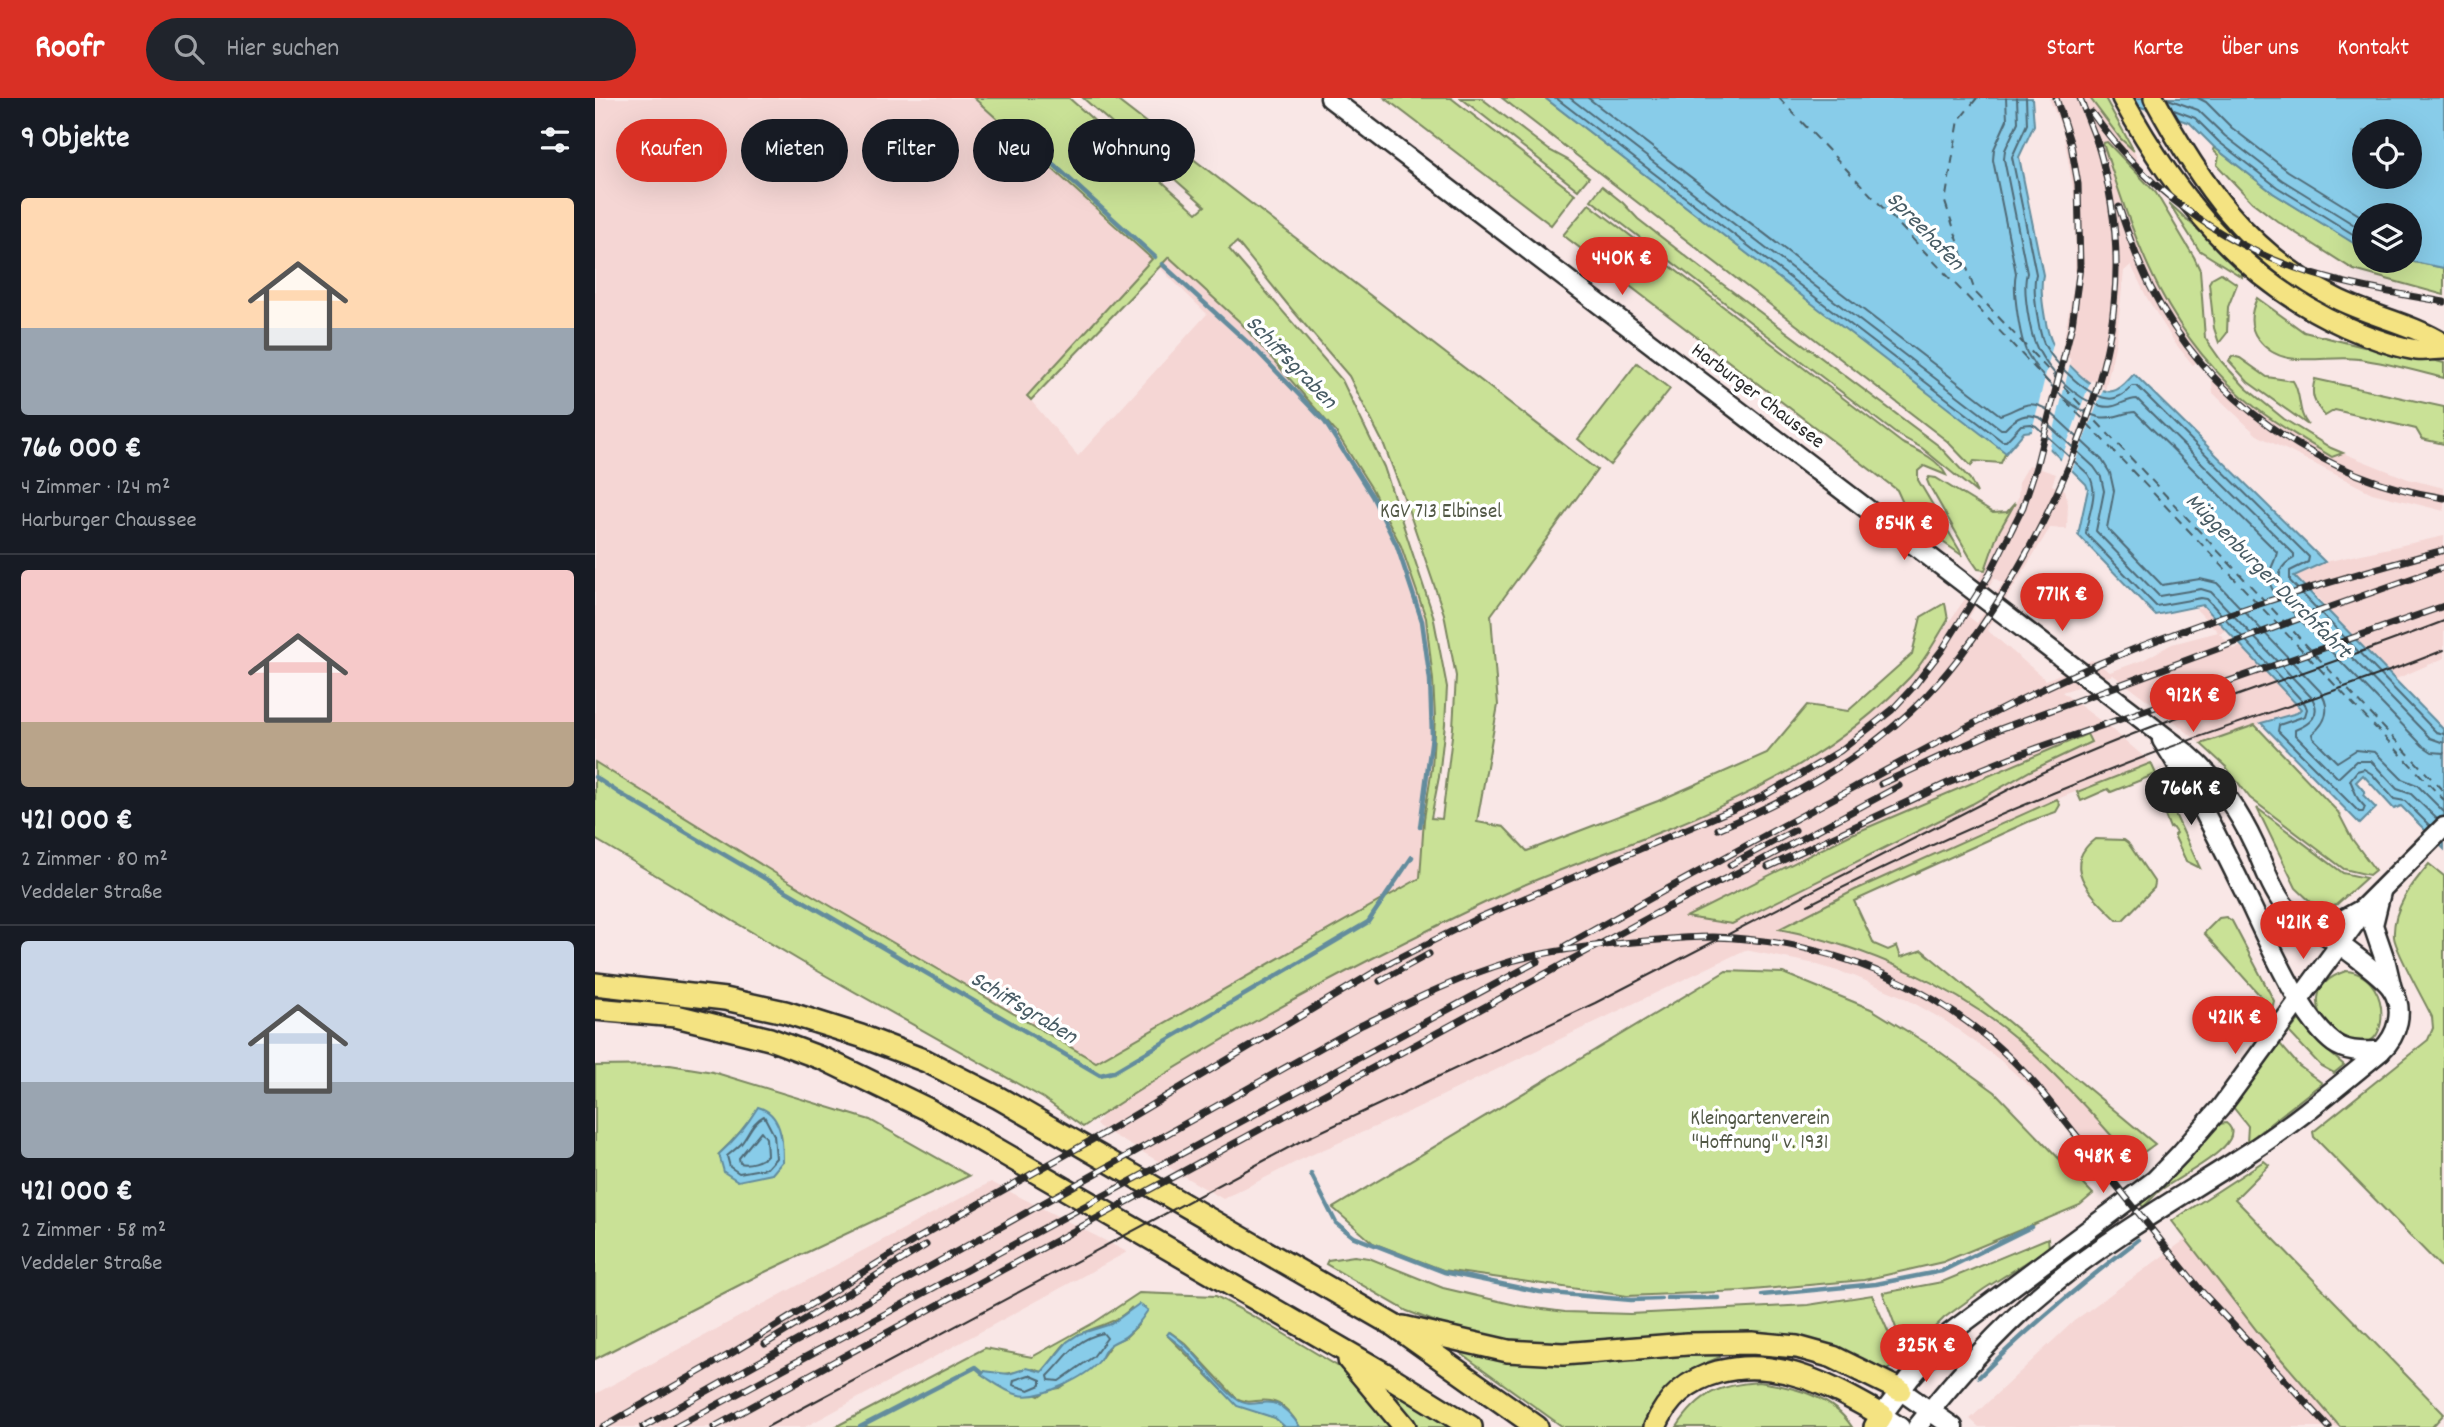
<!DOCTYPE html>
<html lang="de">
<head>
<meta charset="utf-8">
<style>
  body { margin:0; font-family:Dekko,sans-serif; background:#20242c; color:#f1f3f6; height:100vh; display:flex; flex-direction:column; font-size:26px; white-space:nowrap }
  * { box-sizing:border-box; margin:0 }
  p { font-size:23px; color:#9ea1a6 }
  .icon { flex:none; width:38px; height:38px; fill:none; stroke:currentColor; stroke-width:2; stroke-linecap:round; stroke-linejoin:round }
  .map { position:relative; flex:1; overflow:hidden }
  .side { display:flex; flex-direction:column; background:#171b24; width:595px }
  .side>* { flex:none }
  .guide { position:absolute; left:21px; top:21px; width:665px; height:63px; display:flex; gap:14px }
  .tools { position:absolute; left:1757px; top:21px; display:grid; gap:14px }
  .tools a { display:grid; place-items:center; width:70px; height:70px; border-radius:50%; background:#171b24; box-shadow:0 7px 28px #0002; font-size:35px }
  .price { position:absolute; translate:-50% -60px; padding:0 16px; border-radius:24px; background:#d93025; color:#fff; font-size:23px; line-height:46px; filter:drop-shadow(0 2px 4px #0008) }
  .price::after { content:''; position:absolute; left:50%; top:42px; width:21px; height:16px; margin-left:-10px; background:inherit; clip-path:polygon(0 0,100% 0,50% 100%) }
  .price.on { background:#222; color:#fff }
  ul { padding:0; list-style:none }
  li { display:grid; align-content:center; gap:14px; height:371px; padding:0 21px }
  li+li { border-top:2px solid #363941 }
  li span { display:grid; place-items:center; height:217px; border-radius:7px; color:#555 }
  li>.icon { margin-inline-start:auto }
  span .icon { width:126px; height:126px; fill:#fffc; stroke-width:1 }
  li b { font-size:30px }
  h2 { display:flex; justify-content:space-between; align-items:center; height:84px; padding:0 21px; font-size:30px }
  .tag { padding:0 24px; border-radius:32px; background:#171b24; box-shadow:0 7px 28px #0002; font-size:24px; line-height:63px }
  .tag.on { background:#d93025; color:#fff }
  header { display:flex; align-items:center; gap:42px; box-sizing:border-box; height:98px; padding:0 35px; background:#d93025; color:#fff }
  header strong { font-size:33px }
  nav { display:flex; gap:38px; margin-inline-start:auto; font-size:24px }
  .search { width:490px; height:63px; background:#20242c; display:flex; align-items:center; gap:18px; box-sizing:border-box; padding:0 24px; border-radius:38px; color:#9ea1a6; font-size:26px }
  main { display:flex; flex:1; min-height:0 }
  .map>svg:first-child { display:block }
  .built { fill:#f5d6d4; fill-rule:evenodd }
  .green { fill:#c9e196; stroke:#7a8660; stroke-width:2; fill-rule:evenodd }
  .water { fill:#88cce9; stroke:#638c9d; stroke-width:2; fill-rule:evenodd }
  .pier { fill:#f9e7e6 }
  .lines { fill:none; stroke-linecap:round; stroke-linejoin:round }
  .shore { stroke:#506b77; stroke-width:2 }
  .stream { stroke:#638c9d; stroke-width:4.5 }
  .ferry { stroke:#475b64; stroke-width:2; stroke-dasharray:9 7; stroke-linecap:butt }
  .secondary-casing { stroke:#2b2b2b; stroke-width:23 }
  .primary-casing { stroke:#2b2b2b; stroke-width:24 }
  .highway-casing { stroke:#2b2b2b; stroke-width:26 }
  .secondary { stroke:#fff; stroke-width:18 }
  .primary { stroke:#f4e382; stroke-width:19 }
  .highway { stroke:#f4e382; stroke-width:21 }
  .tram { stroke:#2b2b2b; stroke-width:2 }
  .rail-casing { stroke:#2b2b2b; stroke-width:7 }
  .rail { stroke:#fff; stroke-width:4.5; stroke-dasharray:13; stroke-linecap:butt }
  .labels { text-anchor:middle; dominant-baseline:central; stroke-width:7; stroke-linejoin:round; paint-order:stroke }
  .street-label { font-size:21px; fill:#2b2b2b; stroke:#fff }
  .park-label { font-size:21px; fill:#525846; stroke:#fff }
  .water-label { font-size:23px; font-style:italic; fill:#475b64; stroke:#fff }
</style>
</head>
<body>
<header>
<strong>Roofr</strong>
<div class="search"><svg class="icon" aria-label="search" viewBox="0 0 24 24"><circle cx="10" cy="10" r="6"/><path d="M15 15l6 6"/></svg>Hier suchen</div>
<nav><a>Start</a><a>Karte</a><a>Über uns</a><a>Kontakt</a></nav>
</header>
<main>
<section class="side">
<h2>9 Objekte<svg class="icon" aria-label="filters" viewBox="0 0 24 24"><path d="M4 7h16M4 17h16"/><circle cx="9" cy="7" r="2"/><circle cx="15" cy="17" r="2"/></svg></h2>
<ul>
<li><span style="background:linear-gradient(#ffd9b3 60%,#9aa5b1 0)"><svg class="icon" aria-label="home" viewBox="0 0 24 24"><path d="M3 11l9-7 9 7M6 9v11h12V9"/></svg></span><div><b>766 000 €</b><p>4 Zimmer · 124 m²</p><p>Harburger Chaussee</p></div></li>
<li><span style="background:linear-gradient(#f6c9c9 70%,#b9a48a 0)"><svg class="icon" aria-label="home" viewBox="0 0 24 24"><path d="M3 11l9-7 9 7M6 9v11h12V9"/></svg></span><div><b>421 000 €</b><p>2 Zimmer · 80 m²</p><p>Veddeler Straße</p></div></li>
<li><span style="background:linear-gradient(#c9d6e8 65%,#9aa5b1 0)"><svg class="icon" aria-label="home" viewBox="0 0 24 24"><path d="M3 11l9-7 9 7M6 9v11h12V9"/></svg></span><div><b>421 000 €</b><p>2 Zimmer · 58 m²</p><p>Veddeler Straße</p></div></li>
</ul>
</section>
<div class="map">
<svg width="1849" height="1329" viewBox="0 0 1849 1329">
  <rect width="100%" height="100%" fill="#f9e7e6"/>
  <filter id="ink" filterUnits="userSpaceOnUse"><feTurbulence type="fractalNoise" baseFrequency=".0143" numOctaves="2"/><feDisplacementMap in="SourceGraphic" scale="14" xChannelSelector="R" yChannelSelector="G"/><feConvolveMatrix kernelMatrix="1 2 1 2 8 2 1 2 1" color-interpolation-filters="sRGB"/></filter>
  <g filter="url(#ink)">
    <g class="built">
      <path d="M0 0H379L557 162 432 298 483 358 612 216 564 169 574 158 646 225 741 334 777 391 806 448 831 520 840 619 837 670 829 721 825 780 501 964 188 780 0 664Z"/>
      <path d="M1454 0H1495L1525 40 1539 53 1555 90 1512 45 1572 206 1609 258 1598 267 1580 245 1552 200 1536 167 1529 173 1521 244 1510 293 1495 286 1466 257 1480 180 1481 107 1468 33Z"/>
      <path d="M1624 276 1660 309 1736 359 1748 355 1813 381 1849 390V413L1777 395 1662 337 1618 295 1617 284Z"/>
      <path d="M1434 367 1461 376 1457 387 1470 392 1473 406 1472 431 1455 430 1392 532 1451 582 1497 562 1515 574 1548 562 1577 546 1623 534 1601 511 1700 480 1699 478 1730 464 1849 438V560L1801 581 1606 646 1566 612 1518 577 1467 594 1519 633 1556 665 1462 701 1260 792 1186 831 1219 838 1301 867 1375 907 1430 948 1492 1010 1538 1062 1518 1078 1448 1001 1405 962 1352 924 1308 899 1259 878 1216 865 1150 852 807 1017 709 1060 628 1101 501 1027 508 1015 612 950 759 868 926 788 1073 731 1161 691 1218 660 1268 623 1317 577 1388 475 1397 457 1403 435 1423 400 1424 384ZM1399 480 1408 485 1382 525 1374 519ZM1724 500 1736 515 1639 551 1624 535Z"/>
      <path d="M396 1084 532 1154 210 1329H0V1296Z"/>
      <path d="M1591 1141 1662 1233 1745 1329H1384L1375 1321 1479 1223Z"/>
    </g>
    <g class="green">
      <path d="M379 0H474L602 115 610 108 488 0H519L1002 372 896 517 903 607 882 724 909 729 932 753 1063 703 1172 655 1212 607 1253 613 1317 556 1326 519 1350 505 1353 522C1341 541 1330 563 1315 579 1248 650 1160 696 1070 732 1015 754 958 773 904 798 760 866 620 940 488 1029L448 1000 212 867 0 741V664L188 780 501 964 825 780 829 721 837 670 840 619 838 582 831 520 806 448 777 391 741 334 646 225 574 159 436 302 432 298 557 161ZM642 144 693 207 754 278 789 347 811 405 849 516 861 578 858 630 847 721 836 720 844 679 850 626 852 589 838 517 789 369 747 282 634 151Z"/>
      <path d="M790 0H856L980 96 956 127Z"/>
      <path d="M866 0H886L954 52 973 62 994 79 983 92Z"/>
      <path d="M907 0H950L1411 354 1406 365 1379 363 1376 368 1352 343Z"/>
      <path d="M1495 0H1510L1539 53 1525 40Z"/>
      <path d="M1512 44 1561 95 1599 159 1605 172 1610 240 1627 264 1651 290 1689 321 1736 350 1748 355 1737 359C1711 343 1684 328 1661 310 1571 238 1542 149 1508 45Z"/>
      <path d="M1619 49 1678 95 1769 151V163H1814L1849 170V197L1759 172 1682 123 1657 104 1622 67 1624 58 1618 52Z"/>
      <path d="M1007 88 1028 105 1043 121 1110 173 1344 348 1375 381 1382 395 1327 350 1300 335 996 102Z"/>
      <path d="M1574 105 1641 167 1647 175V179L1604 152Z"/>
      <path d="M994 106 1307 345C1324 353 1343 361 1351 377L1329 368 1323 373V382L1368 458 1306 415 1308 405 1302 392 968 137Z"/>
      <path d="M1626 175 1642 186 1633 209 1632 235 1624 245 1619 230 1614 185 1617 180Z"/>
      <path d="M1662 200 1709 234 1769 249 1771 245 1849 265V280C1821 273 1793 265 1764 261 1730 256 1687 274 1663 241 1653 228 1656 213 1662 200Z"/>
      <path d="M1637 258 1645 260 1672 279 1698 283C1707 296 1702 314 1713 327L1653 284 1634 263Z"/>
      <path d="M1042 265 1075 291 1015 367 983 341Z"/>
      <path d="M1720 281 1849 309V346L1827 341 1821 331 1740 312 1730 318C1719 305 1715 297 1720 281Z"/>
      <path d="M1334 379 1341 380 1398 415 1412 414 1420 405 1403 435 1390 472 1383 471 1376 461 1334 387 1332 382Z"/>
      <path d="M1660 627 1743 714 1757 741 1780 772 1774 777 1749 771 1655 700 1631 669 1606 646Z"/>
      <path d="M1492 636 1496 644 1435 673 1377 706 1137 826 1091 819 1255 737Z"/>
      <path d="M1556 665 1561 676 1516 694 1513 691 1486 703 1482 694Z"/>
      <path d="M1462 701 1465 707 1461 714 1435 723 1259 803 1279 846 1293 852 1302 848 1306 859 1327 852 1560 1046 1538 1062C1504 1023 1470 985 1432 950 1367 890 1270 848 1184 831L1260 792Z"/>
      <path d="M1574 703 1605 770 1591 763 1579 737 1581 735 1577 729 1575 730 1567 710Z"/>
      <path d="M1662 710 1748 775 1771 780 1741 807 1732 809 1716 804 1701 790Z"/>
      <path d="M1500 741 1529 742 1533 745 1560 785 1559 790 1528 822H1522C1499 799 1463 769 1500 741Z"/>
      <path d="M1834 766 1849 778V1172L1719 1039 1718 1034 1833 942 1838 930 1837 919C1830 904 1800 852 1799 839 1797 811 1817 786 1834 766Z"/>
      <path d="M1631 819 1637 823 1679 903 1677 911 1609 835 1624 820Z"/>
      <path d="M1131 873 1188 875 1276 911 1341 951 1400 994 1498 1096 1485 1107 1348 1164 1269 1182 1147 1193 1032 1198 848 1172 778 1145 738 1110Z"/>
      <path d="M1751 873C1777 875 1789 900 1786 924 1776 985 1675 898 1751 873Z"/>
      <path d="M1707 918 1725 946 1749 967 1739 975 1726 968 1694 934Z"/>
      <path d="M1685 946 1704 968 1727 985 1652 1044 1653 1028 1638 1009Z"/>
      <path d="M75 967 118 974 275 1022 374 1078 168 1175 0 1261V968ZM163 1010 186 1036 188 1063 124 1056C139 1042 152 1027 163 1010Z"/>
      <path d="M1631 1025C1658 1044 1580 1081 1567 1091 1560 1096 1555 1103 1548 1109L1545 1105 1592 1063 1624 1026Z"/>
      <path d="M1669 1063 1674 1067 1640 1101 1849 1316 1837 1329H1745L1662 1233 1577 1123Z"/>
      <path d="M1453 1140 1454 1150 1389 1191 1349 1220 1315 1254 1307 1246 1288 1195 1347 1184Z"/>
      <path d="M759 1158 774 1160 848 1190 925 1208 970 1214 1035 1216 1213 1207 1277 1197 1303 1256 1309 1262 1288 1274 1206 1240 1168 1235 949 1246 873 1236 812 1213 731 1166 733 1162Z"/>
      <path d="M544 1195 621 1198 676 1228 744 1269 768 1292 798 1329H705C698 1318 689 1305 675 1303 661 1300 656 1308 641 1300L590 1245 575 1234 572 1237 642 1307 681 1320 690 1329H240L390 1250 437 1259 500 1224ZM536 1210 543 1227 531 1239 517 1245 504 1263 465 1290 452 1292 444 1298 389 1273 404 1277 439 1271 447 1274C456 1265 463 1252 472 1244 492 1228 518 1229 536 1210Z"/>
      <path d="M857 1249 887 1258 913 1262 1126 1253 1125 1259C1091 1272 1062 1292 1050 1329H968Z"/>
      <path d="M1164 1284C1199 1289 1237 1298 1257 1329H1082C1104 1295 1124 1287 1164 1284Z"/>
      <path d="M805 1298 855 1329H821L801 1302Z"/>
    </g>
    <g class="water">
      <path d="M950 0H1437L1439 27 1424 59 1448 177C1444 191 1450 228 1456 242 1462 257 1500 298 1518 293 1527 291 1533 282 1539 276L1730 464 1699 478 1849 632V751L1806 708 1799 711 1768 677 1761 684 1770 694 1768 697 1781 710 1765 726 1666 625 1702 615 1706 611 1608 507 1560 517 1483 437 1493 391 1491 386 1437 333 1429 334 1411 355Z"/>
      <path d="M1518 0H1849V170L1814 163 1815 117H1769L1768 151 1678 95 1619 49 1595 25ZM1769 33H1815V79H1769Z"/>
      <path d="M163 1009C186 1015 188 1042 188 1063L177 1076 143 1083 129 1074 124 1056C139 1043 152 1027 163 1009Z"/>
      <path d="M544 1206 553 1212C547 1221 541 1230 532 1237 527 1242 519 1243 514 1248 509 1252 508 1257 505 1262 492 1279 444 1302 424 1297 410 1294 397 1283 386 1276L388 1273 414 1276 432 1270 447 1274 472 1244 484 1236 516 1226Z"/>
      <path d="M574 1234C601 1251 616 1281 640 1300 663 1318 675 1284 705 1329H690L680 1320 642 1308 587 1249 572 1237Z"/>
    </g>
    <g class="pier">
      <path d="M1459 242 1476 262 1454 353 1436 337Z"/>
      <path d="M1496 282 1509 289 1476 375 1465 364Z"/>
    </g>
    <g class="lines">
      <g class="shore">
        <path d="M961 0 1407 343H1411L1426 327 1436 326 1441 328 1493 376C1506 395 1492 415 1491 436L1561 508 1606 500 1612 501 1710 606 1712 611 1710 618 1684 627 1683 633 1764 714H1768L1770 709 1763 701 1755 682 1762 673 1769 671 1777 676 1799 701 1810 703 1835 728"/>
        <path d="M975 0 1406 331H1410C1421 319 1432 313 1447 321L1499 369 1506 379 1509 393 1501 433 1564 498 1606 491 1616 494 1717 600C1727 617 1715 626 1700 632V637L1743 680 1761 663H1776L1802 691 1816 696 1842 721"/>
        <path d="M993 0 1405 317C1424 312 1432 298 1454 313L1507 362 1515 375 1519 393 1512 430 1567 487 1605 481 1622 485 1725 593C1736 609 1732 624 1717 636L1718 640 1742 664 1761 652 1780 654 1807 681 1822 687 1849 714"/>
        <path d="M1411 0 1412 22 1399 51 1398 62 1421 175C1417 190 1425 241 1432 255 1446 280 1475 312 1504 319 1519 322 1528 314 1540 314L1682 454C1679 471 1666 476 1681 497L1828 648 1837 654 1849 655"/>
        <path d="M1422 0 1423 24 1410 52 1409 61 1432 175C1427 191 1435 236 1442 250 1454 273 1481 302 1506 308 1521 312 1529 301 1542 301L1699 456V460C1686 467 1680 477 1689 490L1835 640 1849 645"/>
        <path d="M1431 0 1432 26 1417 59 1441 176C1437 191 1443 231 1449 246 1458 264 1498 306 1520 300 1527 298 1533 293 1537 288H1542L1714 459 1713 464 1695 473V483L1841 634 1849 636"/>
        <path d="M1603 0 1611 4 1637 30 1693 73 1769 120"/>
        <path d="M1573 1 1603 12 1630 38 1687 82 1769 133"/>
        <path d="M1579 12 1600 20 1624 44 1682 89 1769 143"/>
        <path d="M169 1018 179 1037 181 1060 172 1070 144 1075 135 1069 132 1058C137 1054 142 1050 146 1046 154 1036 157 1024 169 1018Z"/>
        <path d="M166 1033 171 1040 172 1057C166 1064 153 1067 145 1065L144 1060Z"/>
        <path d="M508 1235 512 1240 498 1259 464 1283 454 1282 453 1278C473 1258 479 1242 508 1235Z"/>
        <path d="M434 1277 446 1282V1287L434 1292 418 1287 419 1282Z"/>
      </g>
      <g class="stream">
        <path d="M411 23 560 159"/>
        <path d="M567 166 663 254 730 324 777 398 802 448 827 523 835 582 837 638 825 729"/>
        <path d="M0 679 24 695 505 977 518 974 773 824 817 759"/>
        <path d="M716 1076 741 1125 759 1139 849 1174 945 1194 1036 1202 1066 1201"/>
        <path d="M1167 1197 1281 1186 1347 1173 1436 1129"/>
        <path d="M1072 1200H1124"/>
        <path d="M1384 1279C1434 1229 1487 1185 1543 1142"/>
        <path d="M265 1329 381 1269 387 1274"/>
      </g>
      <g class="ferry">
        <path d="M1184 0 1849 702"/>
        <path d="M1382 0 1364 22 1350 104 1380 194 1849 694"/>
      </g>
      <g class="secondary-casing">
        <g id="secondary">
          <path d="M735 0 1591 655C1622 681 1643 711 1660 748 1669 769 1677 792 1691 810 1699 821 1710 825 1721 831 1737 840 1788 877 1797 891 1810 912 1803 937 1786 953 1743 988 1701 1024 1655 1054 1587 1098 1516 1138 1453 1190 1403 1231 1362 1279 1322 1329"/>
          <path d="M1567 642C1599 691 1624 742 1649 793 1669 834 1704 919 1739 945 1753 955 1770 953 1786 953"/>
          <path d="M1786 794 1778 827 1791 865 1797 891"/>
          <path d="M1721 831 1733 830 1767 811"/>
          <path d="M1305 1292 1358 1329"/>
          <path d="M1305 1329 1287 1317 1315 1280 1355 1235 1560 1082 1585 1056 1626 1009 1761 824 1767 811 1849 729"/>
        </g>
      </g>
      <g class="primary-casing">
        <g id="primary">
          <path d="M1527 0C1580 97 1647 183 1751 229 1772 238 1799 249 1822 252 1831 253 1840 251 1849 251"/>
          <path d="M1559 0C1605 85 1652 154 1740 200 1775 218 1816 225 1849 246"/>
        </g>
      </g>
      <g class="highway-casing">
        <g id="highway">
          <path d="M0 886 130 901 190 914 266 938 331 963 404 1000 798 1227 942 1329"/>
          <path d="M0 911 81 918 175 941 231 962 332 1011 792 1277 876 1329"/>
          <path d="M808 1229 913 1253 968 1256 1092 1246 1157 1245 1202 1249 1238 1259 1305 1292"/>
          <path d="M754 1262 810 1329"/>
          <path d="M1060 1329C1085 1268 1153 1260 1209 1279 1236 1288 1262 1303 1287 1317L1280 1329"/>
        </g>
      </g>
      <use href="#secondary" class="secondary"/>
      <use href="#primary" class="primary"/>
      <use href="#highway" class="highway"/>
      <g class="tram">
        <path d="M1213 807C1322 751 1434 703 1549 659 1648 621 1751 592 1849 552"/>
        <path d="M172 1329 706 1043 1000 905 1446 675C1577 615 1715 575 1849 523"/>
      </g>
      <g class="rail-casing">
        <g id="rail">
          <path d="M1485 0 1505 52"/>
          <path d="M1497 15C1552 92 1627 147 1718 176 1760 189 1806 196 1849 204"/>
          <path d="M1524 109C1533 136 1542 162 1555 188 1612 301 1724 381 1849 400"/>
          <path d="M1286 686 1405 631 1733 510 1849 469"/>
          <path d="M1123 731C1193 702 1260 665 1316 613 1408 527 1508 331 1519 206 1525 151 1518 97 1502 44"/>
          <path d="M1135 767 1200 732"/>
          <path d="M1173 769 1353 685 1417 659 1849 508"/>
          <path d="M970 848C1066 794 1161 742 1258 690 1339 647 1418 602 1503 566 1615 518 1731 484 1849 452"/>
          <path d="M785 883 834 856"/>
          <path d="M170 1246 331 1147"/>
          <path d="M8 1329 137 1255 325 1139 511 1034 798 863 883 820 1167 699 1245 653 1297 612 1319 588 1347 552 1393 479 1428 409 1441 369 1477 227 1485 169 1483 86 1476 47 1461 0"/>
          <path d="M48 1329 761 930C812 905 863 879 917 863 957 852 997 848 1038 844 1064 842 1091 839 1117 839 1243 842 1358 893 1441 987L1606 1193 1734 1329"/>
          <path d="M81 1329 943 863"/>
          <path d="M119 1329 1073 809 1154 769 1304 688"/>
        </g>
      </g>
      <use href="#rail" class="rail"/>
    </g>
  </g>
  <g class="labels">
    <g class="street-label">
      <text transform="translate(1162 299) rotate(37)">Harburger Chaussee</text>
    </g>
    <g class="park-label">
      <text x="846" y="415">KGV 713 Elbinsel</text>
      <text x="1165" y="1022">Kleingartenverein<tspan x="1165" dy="24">"Hoffnung" v. 1931</tspan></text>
    </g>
    <g class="water-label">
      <text transform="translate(1329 134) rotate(46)">Spreehafen</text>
      <text transform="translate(695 265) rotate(46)">Schiffsgraben</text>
      <text transform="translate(1672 479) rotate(45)">Müggenburger Durchfahrt</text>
      <text transform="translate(428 911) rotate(31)">Schiffsgraben</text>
    </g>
  </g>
</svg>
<div class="tools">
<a><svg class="icon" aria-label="locate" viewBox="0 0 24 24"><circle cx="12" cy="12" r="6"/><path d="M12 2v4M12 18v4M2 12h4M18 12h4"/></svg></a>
<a><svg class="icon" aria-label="layers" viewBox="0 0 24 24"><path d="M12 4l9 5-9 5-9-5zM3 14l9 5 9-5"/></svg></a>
</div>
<b class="price" style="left:1027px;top:199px">440K €</b>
<b class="price" style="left:1309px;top:464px">854K €</b>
<b class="price" style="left:1467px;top:535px">771K €</b>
<b class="price" style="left:1598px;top:636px">912K €</b>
<b class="price on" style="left:1596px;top:729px">766K €</b>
<b class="price" style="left:1708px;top:863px">421K €</b>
<b class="price" style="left:1640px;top:958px">421K €</b>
<b class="price" style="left:1508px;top:1097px">948K €</b>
<b class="price" style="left:1331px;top:1286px">325K €</b>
<div class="guide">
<a class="tag on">Kaufen</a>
<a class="tag">Mieten</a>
<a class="tag">Filter</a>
<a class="tag">Neu</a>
<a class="tag">Wohnung</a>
</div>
</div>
</main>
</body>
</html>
